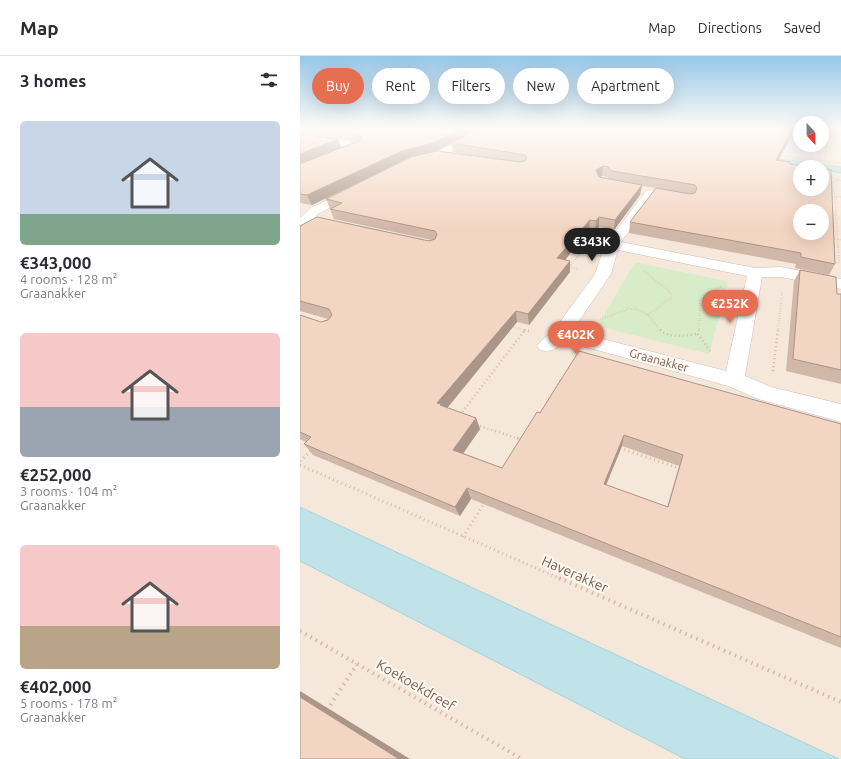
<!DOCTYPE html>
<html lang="en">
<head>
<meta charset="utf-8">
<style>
  body { margin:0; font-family:Ubuntu,sans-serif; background:#f7f7f7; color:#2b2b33; height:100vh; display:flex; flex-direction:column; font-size:15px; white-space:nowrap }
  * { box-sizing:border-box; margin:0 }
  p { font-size:13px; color:#7c7c81 }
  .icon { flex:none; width:22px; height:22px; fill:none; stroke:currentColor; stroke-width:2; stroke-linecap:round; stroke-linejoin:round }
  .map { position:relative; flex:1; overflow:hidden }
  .drawer { display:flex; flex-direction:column; background:#fff; width:300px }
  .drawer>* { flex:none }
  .top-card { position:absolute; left:12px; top:12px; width:380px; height:36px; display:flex; gap:8px }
  .needle { width:26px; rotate:158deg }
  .fabs { position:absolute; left:493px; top:60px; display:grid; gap:8px }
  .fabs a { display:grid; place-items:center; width:36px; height:36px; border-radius:50%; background:#fff; box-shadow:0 4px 16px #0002; font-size:20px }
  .price { position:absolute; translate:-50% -34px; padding:0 9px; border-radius:14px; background:#e76f51; color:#fff; font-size:13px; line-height:26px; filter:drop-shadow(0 1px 2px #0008) }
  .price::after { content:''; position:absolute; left:50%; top:24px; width:12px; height:9px; margin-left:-6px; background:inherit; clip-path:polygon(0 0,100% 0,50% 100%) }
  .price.selected { background:#222; color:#fff }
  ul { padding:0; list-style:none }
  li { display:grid; align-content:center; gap:8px; height:212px; padding:0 20px }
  li span { display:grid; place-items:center; height:124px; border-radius:6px; color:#555 }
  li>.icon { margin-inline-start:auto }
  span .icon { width:72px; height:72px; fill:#fffc; stroke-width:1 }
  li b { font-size:17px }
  h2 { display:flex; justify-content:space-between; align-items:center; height:48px; padding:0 20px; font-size:17px }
  .chip { padding:0 14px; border-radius:18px; background:#fff; box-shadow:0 4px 16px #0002; font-size:14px; line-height:36px }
  .chip.selected { background:#e76f51; color:#fff }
  header { display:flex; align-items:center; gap:24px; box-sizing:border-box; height:56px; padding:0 20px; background:#fff; border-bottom:1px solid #e1e1e2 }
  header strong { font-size:19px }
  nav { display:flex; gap:22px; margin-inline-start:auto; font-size:14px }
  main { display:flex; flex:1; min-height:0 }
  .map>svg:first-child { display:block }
  .residential { fill:#f5e8da; fill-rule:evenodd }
  .education { fill:#f3e8fa }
  .green { fill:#d8ecc9 }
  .water { fill:#bfe3e8; stroke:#a5d3da }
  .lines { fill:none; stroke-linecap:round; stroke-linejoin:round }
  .minor-casing { stroke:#d1beb0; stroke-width:1 }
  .path-far5 { stroke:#d9b8a5; stroke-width:1; stroke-dasharray:0.5 1.5; stroke-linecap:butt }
  .path-far4 { stroke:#d9b8a5; stroke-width:1.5; stroke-dasharray:0.5 1.5; stroke-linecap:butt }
  .path-far3 { stroke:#d9b8a5; stroke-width:2; stroke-dasharray:0.5 2; stroke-linecap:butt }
  .path-far2 { stroke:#d9b8a5; stroke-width:2.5; stroke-dasharray:1 3; stroke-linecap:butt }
  .path-far1 { stroke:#d9b8a5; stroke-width:3; stroke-dasharray:1 3.5; stroke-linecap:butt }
  .path { stroke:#d9b8a5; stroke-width:4; stroke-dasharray:1.5 4.5; stroke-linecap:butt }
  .minor { fill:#fff; fill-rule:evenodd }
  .wall { fill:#d1b7a8; fill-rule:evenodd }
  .shaded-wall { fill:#aa9588 }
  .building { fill:#f3d5c3; stroke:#aa9588; fill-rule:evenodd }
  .labels { text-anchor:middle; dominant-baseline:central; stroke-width:4; stroke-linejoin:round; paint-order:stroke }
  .street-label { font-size:12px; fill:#7a5c4d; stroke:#fffaf3 }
  .near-street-label { font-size:14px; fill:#7a5c4d; stroke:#fffaf3 }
</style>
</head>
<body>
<header>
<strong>Map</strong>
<nav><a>Map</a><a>Directions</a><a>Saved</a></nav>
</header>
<main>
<section class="drawer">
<h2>3 homes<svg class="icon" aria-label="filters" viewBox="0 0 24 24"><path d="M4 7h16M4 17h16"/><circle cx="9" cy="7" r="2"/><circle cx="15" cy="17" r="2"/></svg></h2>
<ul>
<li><span style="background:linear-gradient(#c9d6e8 75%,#7fa58c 0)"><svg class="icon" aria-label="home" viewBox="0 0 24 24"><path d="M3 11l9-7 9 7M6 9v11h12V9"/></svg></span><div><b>€343,000</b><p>4 rooms · 128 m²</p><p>Graanakker</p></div></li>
<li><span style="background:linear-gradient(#f6c9c9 60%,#9aa5b1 0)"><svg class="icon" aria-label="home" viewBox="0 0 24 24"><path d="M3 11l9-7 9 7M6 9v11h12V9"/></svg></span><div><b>€252,000</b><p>3 rooms · 104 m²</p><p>Graanakker</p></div></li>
<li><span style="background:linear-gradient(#f6c9c9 65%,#b9a48a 0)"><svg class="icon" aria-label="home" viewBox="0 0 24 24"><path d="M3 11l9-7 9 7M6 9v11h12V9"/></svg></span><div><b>€402,000</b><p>5 rooms · 178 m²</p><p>Graanakker</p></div></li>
</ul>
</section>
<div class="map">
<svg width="541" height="703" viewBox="0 0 541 703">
  <rect width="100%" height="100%" fill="#fdf6ec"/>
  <path class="residential" d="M0 73H500V89H522V73H541V703H0ZM500 111H522V133H500ZM500 155H522V177H500Z"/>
  <path class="education" d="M369 73H500V89H520L519 103 360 83Z"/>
  <g class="green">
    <path d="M350 84 526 106V109L332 85Z"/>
    <path d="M335 207H339L426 225 428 227 409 298 297 270Z"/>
  </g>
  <g class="water">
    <path d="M332 85 541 111V117L522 114V111H500Z"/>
    <path d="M0 451 539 703H385L0 505Z"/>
  </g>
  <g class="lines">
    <g class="minor-casing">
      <g id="minor">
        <path d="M180 73H191L142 101 117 107 112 104 113 102 136 97Z"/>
        <path d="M532 73H541V77L533 75Z"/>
        <path d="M0 78 58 87 63 90 61 92 0 117V110L47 91 0 84Z"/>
        <path d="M54 132 58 133 60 135 58 137 18 158 5 172 0 173V162L10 152Z"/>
        <path d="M350 134 354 135 356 137 321 186 455 212 481 211 541 223V233L481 221H462L445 320 471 331 541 348V366L458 343 428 330 264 285C256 292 252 297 240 294L237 290 240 286 254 274 295 218 305 189 346 135ZM318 194 447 220 426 315 272 275 311 218Z"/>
      </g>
    </g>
    <g class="path-far5">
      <path d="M479 99 541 107"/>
      <path d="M525 105 527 87"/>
      <path d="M529 105V117"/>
      <path d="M522 119 530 120 540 125"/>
    </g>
    <g class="path-far4">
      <path d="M538 124 541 125"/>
      <path d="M538 124 532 127 535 141H541"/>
      <path d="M535 141 538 190"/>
      <path d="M532 182 541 184"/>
      <path d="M286 190 288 188"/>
    </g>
    <g class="path-far3">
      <path d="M538 189 539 208"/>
      <path d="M269 211 279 213"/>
      <path d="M269 211 287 189"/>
      <path d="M344 215 370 236 372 241 348 259 361 275"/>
      <path d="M298 264 329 253H336L348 259"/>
      <path d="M211 270 227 275"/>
      <path d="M399 275 400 245 410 236 421 231"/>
      <path d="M478 275 482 237"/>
    </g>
    <g class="path-far2">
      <path d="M224 274 229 275"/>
      <path d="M360 274C371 283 385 279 398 278"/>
      <path d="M399 274 398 278 411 296"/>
      <path d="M473 315 478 274"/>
      <path d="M160 359 225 274"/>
      <path d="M239 360 261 323"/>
      <path d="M176 369 220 383"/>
    </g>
    <g class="path-far1">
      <path d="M217 382 222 384"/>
      <path d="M320 392 381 413"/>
      <path d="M0 405 12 394"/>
      <path d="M0 409 261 523"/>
      <path d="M163 481 185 446"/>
    </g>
    <g class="path">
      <path d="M259 522 541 646"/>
      <path d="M0 575 222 703"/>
      <path d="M27 654 57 608"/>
    </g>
    <use href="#minor" class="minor"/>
  </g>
  <g class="wall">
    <path d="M0 73H177L137 95 194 103 153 96 152 87 178 73H495L478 105 490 108 535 208 529 219 495 212 496 208 329 177 330 166 356 132 342 130 340 139 314 174 299 171 295 176 289 174 265 204 270 216 229 269 217 266 147 352 176 362 180 373 163 397 202 412 240 357 541 368V592L171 443 160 460 13 399 4 388 6 386 0 383V259L21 266 28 263 0 255V170L129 185 131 184 34 163 26 143 108 103 104 104 12 149 0 147V78L38 83 41 92 57 85 0 77ZM302 120 307 121 310 123 300 121ZM368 134 388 138H391H390ZM322 390 379 410 367 451 306 429Z"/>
    <path d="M500 214 537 238H541V328L486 315 494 225Z"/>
  </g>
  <g class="shaded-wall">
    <path d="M160 73H177L135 96 104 104 12 149 7 139 102 95Z"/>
    <path d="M493 73H495L473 114 476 104Z"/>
    <path d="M38 83 41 92 0 109V98Z"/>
    <path d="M303 110 302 120 296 123V114Z"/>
    <path d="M342 129 340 139 314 174 315 164Z"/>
    <path d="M299 161V171L295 176 296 165Z"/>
    <path d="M290 164 289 174 257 214V202Z"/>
    <path d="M270 205V216L229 269 228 258Z"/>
    <path d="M216 255 217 266 144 356 137 347Z"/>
    <path d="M176 362 180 373 158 405 153 394Z"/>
    <path d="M324 379 322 390 302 439 304 428Z"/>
    <path d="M167 432 171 443 160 460 155 451Z"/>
    <path d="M0 635 110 703H99L0 641Z"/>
  </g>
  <g class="building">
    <path d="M27 73H160L133 87 102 95 7 139 0 138V108L59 85 62 81 55 77Z"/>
    <path d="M178 73H493L476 104 490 106V108L511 111H500V133H522V112L531 114 535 208 501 201V197L330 166 356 132 390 138 395 137 397 132 395 129 390 128 312 115 308 111 303 110 296 114 299 121 342 129 315 164 299 161 296 165 290 164 257 202 270 205 228 258 216 255 137 347 141 348 140 349 176 362 153 394 202 412 237 356 240 357 279 295 541 368V581L167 432 155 451 4 388 11 381 0 376V259L21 266 28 264 32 259 29 253 0 245V170L17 161 129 185 135 183 137 178 135 175 30 153 42 147 26 143 111 101 137 95 220 106 225 105 227 101 225 99 152 87ZM500 155H522V177H500ZM324 379 383 399 368 451 304 428Z"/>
    <path d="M0 78 38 83 0 98Z"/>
    <path d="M500 214 536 221 537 238H541V314L493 303Z"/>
    <path d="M0 641 99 703H0Z"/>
  </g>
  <linearGradient id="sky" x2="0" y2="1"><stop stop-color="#97c7e8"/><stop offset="0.42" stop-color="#fefbf6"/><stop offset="1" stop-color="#fefbf6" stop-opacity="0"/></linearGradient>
  <rect width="541" height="172" fill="url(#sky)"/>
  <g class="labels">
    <g class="street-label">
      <text transform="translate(359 304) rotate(15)">Graanakker</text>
    </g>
    <g class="near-street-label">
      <text transform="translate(275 518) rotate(24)">Haverakker</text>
      <text transform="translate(116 629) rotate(30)">Koekoekdreef</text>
    </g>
  </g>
</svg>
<div class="fabs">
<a><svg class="needle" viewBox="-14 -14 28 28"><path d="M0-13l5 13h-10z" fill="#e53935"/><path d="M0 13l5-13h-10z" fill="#7c7c81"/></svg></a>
<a>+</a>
<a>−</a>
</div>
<b class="price selected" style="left:292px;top:206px">€343K</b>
<b class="price" style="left:430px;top:268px">€252K</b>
<b class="price" style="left:276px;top:299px">€402K</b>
<div class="top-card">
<a class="chip selected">Buy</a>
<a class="chip">Rent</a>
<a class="chip">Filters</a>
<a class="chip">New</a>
<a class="chip">Apartment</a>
</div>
</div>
</main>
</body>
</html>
